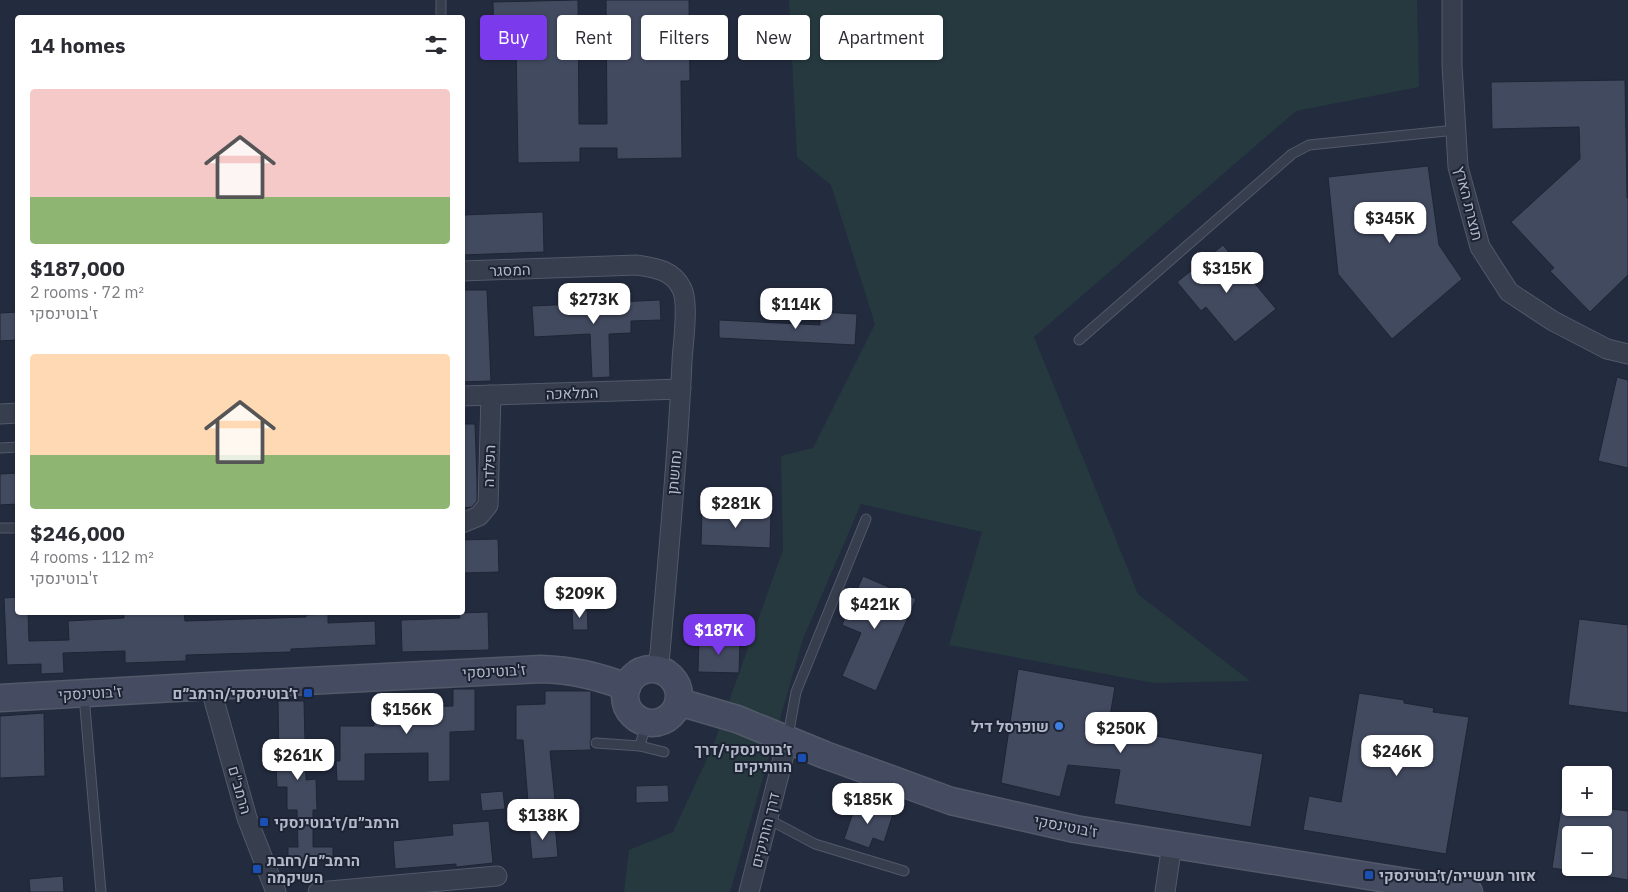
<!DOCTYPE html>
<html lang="en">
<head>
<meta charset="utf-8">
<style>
  body { margin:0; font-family:"IBM Plex Sans",Heebo,sans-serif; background:#f7f7f7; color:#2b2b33; height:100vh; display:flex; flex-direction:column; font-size:19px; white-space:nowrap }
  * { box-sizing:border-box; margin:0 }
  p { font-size:16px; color:#7c7c81 }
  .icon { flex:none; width:28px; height:28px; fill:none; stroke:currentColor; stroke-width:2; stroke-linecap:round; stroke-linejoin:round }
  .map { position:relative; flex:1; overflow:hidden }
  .side { position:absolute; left:15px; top:15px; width:450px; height:600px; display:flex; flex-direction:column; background:#fff; border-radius:5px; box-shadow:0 1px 4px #0004 }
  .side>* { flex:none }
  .guide { position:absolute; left:480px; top:15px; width:475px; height:45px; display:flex; gap:10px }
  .buttons { position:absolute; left:1562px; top:766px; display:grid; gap:10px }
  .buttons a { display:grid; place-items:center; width:50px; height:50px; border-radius:5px; background:#fff; box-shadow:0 1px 4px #0004; font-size:25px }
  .price { position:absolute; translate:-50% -42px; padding:0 11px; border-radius:10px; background:#fff; color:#222; font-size:16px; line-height:32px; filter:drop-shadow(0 1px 2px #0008) }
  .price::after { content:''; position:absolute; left:50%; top:30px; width:15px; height:11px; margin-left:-8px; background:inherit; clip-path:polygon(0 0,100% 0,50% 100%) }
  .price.selected { background:#7c3aed; color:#fff }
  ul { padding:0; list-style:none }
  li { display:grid; align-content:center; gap:10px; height:265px; padding:0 15px }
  li span { display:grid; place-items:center; height:155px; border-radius:5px; color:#555 }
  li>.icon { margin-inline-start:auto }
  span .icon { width:90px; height:90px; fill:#fffc; stroke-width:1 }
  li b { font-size:21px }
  h2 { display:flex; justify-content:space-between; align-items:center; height:60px; padding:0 15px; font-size:21px }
  .tag { padding:0 18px; border-radius:5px; background:#fff; box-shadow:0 1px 4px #0004; font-size:18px; line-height:45px }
  .tag.selected { background:#7c3aed; color:#fff }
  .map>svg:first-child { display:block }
  .green { fill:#25393f }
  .building { fill:#424a60; stroke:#1e2535 }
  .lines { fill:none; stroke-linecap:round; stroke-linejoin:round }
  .lane-casing { stroke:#525969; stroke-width:11 }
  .street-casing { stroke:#525969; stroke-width:21 }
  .secondary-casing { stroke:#525969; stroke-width:29 }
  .lane { stroke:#373e4e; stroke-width:9 }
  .street { stroke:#373e4e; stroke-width:19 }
  .secondary { stroke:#454c61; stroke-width:26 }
  .transit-dot { fill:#1a4fb4; stroke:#1c2333; stroke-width:2 }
  .shop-dot { fill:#3f7fe0; stroke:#1c2333; stroke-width:2 }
  .labels { text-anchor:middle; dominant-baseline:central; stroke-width:4; stroke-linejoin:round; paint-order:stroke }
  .street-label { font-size:15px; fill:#b3b9c9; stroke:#1c2333 }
  .poi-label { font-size:15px; font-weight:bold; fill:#b3b9c9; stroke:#1c2333; text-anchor:end }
</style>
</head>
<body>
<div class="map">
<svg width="1628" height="892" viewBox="0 0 1628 892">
  <rect width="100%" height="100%" fill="#232b3e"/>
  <path class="green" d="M789 0H1417L1419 87 1296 111 1034 337 1138 594 1250 681 1154 683 949 645 982 532 861 504 803 639 730 892H624L629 850 673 832 713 746 783 550 781 456 813 448 875 324 831 185 797 157Z"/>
  <g class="building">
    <path d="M578 0 579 124H607L606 0H689L690 81H681L682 158 617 159V148H580V162L518 163 516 44H494L493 2Z"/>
    <path d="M1625 80 1627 198 1628 196V275L1590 312 1550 271 1554 268 1511 222 1580 159 1579 127 1492 129 1491 82Z"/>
    <path d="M1428 166 1439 245 1462 279 1392 339 1338 274 1328 177Z"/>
    <path d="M543 212 544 252 462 255V215Z"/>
    <path d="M1223 245 1276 309 1235 342 1206 307 1201 311 1177 282Z"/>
    <path d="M462 290H487L491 381 462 382Z"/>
    <path d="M660 300 661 320 631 321V333L609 334 610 377 592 378 590 334 534 337 532 306Z"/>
    <path d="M18 312V340L0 341V313Z"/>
    <path d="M820 312 857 314 855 345 719 338V320L820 325Z"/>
    <path d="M1617 377 1628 380V468L1598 461Z"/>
    <path d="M462 424H475L477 482V501L472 507 462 508Z"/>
    <path d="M18 473V504L0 505V474Z"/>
    <path d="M702 511 771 513 770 548 701 545Z"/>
    <path d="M498 539 499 572 462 573V540Z"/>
    <path d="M863 576 916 599 876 691 842 676 861 633 842 625Z"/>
    <path d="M18 597V612H28L29 641 69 640 68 621 124 618V612H184L185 621 306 617V615L328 614V623L375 621 376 645 291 649V652L186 655V661L125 663V651L63 653 64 673 41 674V664L7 665 4 598Z"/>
    <path d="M587 608 588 630H573L572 609Z"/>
    <path d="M488 612 489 650 402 652 401 620 460 618 459 613Z"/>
    <path d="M1579 619 1628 625V713L1568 705Z"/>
    <path d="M699 638 740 640 739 673 698 672Z"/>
    <path d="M1018 669 1115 687 1108 728 1263 754 1251 827 1114 804 1120 770 1068 765 1060 797 1001 783Z"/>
    <path d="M453 689H475V731L450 732V781L428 782V753L365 754V781H337L336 761H340V726H374V702H410V707L453 706Z"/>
    <path d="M545 691H591V739L590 743 591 750 550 751 555 800 528 802 523 740H516V705L545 704Z"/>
    <path d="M1359 693 1404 700V703L1434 708 1433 712 1469 717 1446 854 1303 830 1309 796 1341 802Z"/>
    <path d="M278 701H304L306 780 316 779 317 810H313V847H333V861H288V847H298L297 810H287V787H277L276 765H279Z"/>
    <path d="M44 713 45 776 0 778V716Z"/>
    <path d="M668 785 669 802 636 803V786Z"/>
    <path d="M503 791 505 809 482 811 480 793Z"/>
    <path d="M857 801 893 814 884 842 873 838 869 848 844 839Z"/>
    <path d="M1561 808H1604L1628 811V880L1604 876V835H1571V871L1552 868Z"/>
    <path d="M489 821 493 863 456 867V864L395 869 393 841 453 835 452 824Z"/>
    <path d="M555 824 558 857 532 859 529 826Z"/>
    <path d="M63 876 64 892H30L29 879Z"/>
  </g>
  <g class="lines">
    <g class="lane-casing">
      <g id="lane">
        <path d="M441 18V0"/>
        <path d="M1079 340 1292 154 1309 145 1456 130"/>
        <path d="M0 448 18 447"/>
        <path d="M0 528H18"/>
        <path d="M84 696 101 892"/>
        <path d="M788 736 796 692 866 519"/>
        <path d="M596 743 640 746 664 752"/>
        <path d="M640 746 646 723"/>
        <path d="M768 819 815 844 904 871"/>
      </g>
    </g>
    <g class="street-casing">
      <g id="street">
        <path d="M1452 0V65L1458 167 1480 247 1509 292 1553 321 1607 349 1628 354"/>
        <path d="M462 271 637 265C656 268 673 270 682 289 689 304 683 343 682 361 678 458 668 556 660 653L657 670"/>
        <path d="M462 396 681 389"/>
        <path d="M0 414 18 413"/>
        <path d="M462 523 479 516 488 505 491 395"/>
        <path d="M210 686 247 818 276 892"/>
        <path d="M318 892 497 876"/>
        <path d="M749 892 788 739"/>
        <path d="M1165 892 1172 844"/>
      </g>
    </g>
    <g class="secondary-casing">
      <g id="secondary">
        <circle cx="652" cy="696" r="27"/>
        <path d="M0 698 210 686 541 669C573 670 597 676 627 687"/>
        <path d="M679 702 737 719 825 755 951 801 1075 829 1469 892"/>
      </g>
    </g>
    <use href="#lane" class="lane"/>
    <use href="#street" class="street"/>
    <use href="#secondary" class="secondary"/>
  </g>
  <g class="transit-dot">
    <rect x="303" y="688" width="10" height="10" rx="2.5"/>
    <rect x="797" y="753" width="10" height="10" rx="2.5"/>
    <rect x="259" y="817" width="10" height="10" rx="2.5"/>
    <rect x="252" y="864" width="10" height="10" rx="2.5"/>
    <rect x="1364" y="870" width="10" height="10" rx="2.5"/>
  </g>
  <circle class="shop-dot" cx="1059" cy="726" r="5"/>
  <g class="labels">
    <g class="street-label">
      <text transform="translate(1469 203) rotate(76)">תוצרת הארץ</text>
      <text transform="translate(510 270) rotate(-2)">המסגר</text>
      <text transform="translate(572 393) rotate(-2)">המלאכה</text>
      <text transform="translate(489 466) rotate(-88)">הפלדה</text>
      <text transform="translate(674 472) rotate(-85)">נחושתן</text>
      <text transform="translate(494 671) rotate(-3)">ז'בוטינסקי</text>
      <text transform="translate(90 693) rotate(-3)">ז'בוטינסקי</text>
      <text transform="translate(240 790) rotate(74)">הרמב"ם</text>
      <text transform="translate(1066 826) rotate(11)">ז'בוטינסקי</text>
      <text transform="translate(765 830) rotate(-76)">דרך הותיקים</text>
    </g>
    <g class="poi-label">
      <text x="298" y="693">ז׳בוטינסקי/הרמב״ם</text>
      <text x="1049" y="726">שופרסל דיל</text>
      <text x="792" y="749">ז׳בוטינסקי/דרך<tspan x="792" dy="17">הוותיקים</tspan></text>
      <text x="274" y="822" text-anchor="start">הרמב״ם/ז׳בוטינסקי</text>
      <text x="267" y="860" text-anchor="start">הרמב״ם/רחבת<tspan x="267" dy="17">השיקמה</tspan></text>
      <text x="1379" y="875" text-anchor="start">אזור תעשייה/ז׳בוטינסקי</text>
    </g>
  </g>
</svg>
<div class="buttons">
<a>+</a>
<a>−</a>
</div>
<b class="price" style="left:1390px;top:244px">$345K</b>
<b class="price" style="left:1227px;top:294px">$315K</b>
<b class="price" style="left:594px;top:325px">$273K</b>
<b class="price" style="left:796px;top:330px">$114K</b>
<b class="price" style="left:736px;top:529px">$281K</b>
<b class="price" style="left:580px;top:619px">$209K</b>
<b class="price" style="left:875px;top:630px">$421K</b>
<b class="price selected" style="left:719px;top:656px">$187K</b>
<b class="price" style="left:407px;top:735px">$156K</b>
<b class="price" style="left:1121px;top:754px">$250K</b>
<b class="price" style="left:1397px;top:777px">$246K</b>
<b class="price" style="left:298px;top:781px">$261K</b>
<b class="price" style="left:868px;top:825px">$185K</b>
<b class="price" style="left:543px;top:841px">$138K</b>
<div class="guide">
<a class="tag selected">Buy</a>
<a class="tag">Rent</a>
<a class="tag">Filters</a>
<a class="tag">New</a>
<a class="tag">Apartment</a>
</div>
<section class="side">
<h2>14 homes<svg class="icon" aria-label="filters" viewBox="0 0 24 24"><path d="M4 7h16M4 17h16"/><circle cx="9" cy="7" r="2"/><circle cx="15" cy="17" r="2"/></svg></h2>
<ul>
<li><span style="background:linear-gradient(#f6c9c9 70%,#8fb573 0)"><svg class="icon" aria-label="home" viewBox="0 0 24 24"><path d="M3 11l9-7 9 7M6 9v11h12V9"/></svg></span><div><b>$187,000</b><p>2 rooms · 72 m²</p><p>ז'בוטינסקי</p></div></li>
<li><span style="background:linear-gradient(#ffd9b3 65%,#8fb573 0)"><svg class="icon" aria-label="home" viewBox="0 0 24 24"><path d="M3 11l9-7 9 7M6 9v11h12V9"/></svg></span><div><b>$246,000</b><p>4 rooms · 112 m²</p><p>ז'בוטינסקי</p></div></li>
</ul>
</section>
</div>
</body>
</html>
